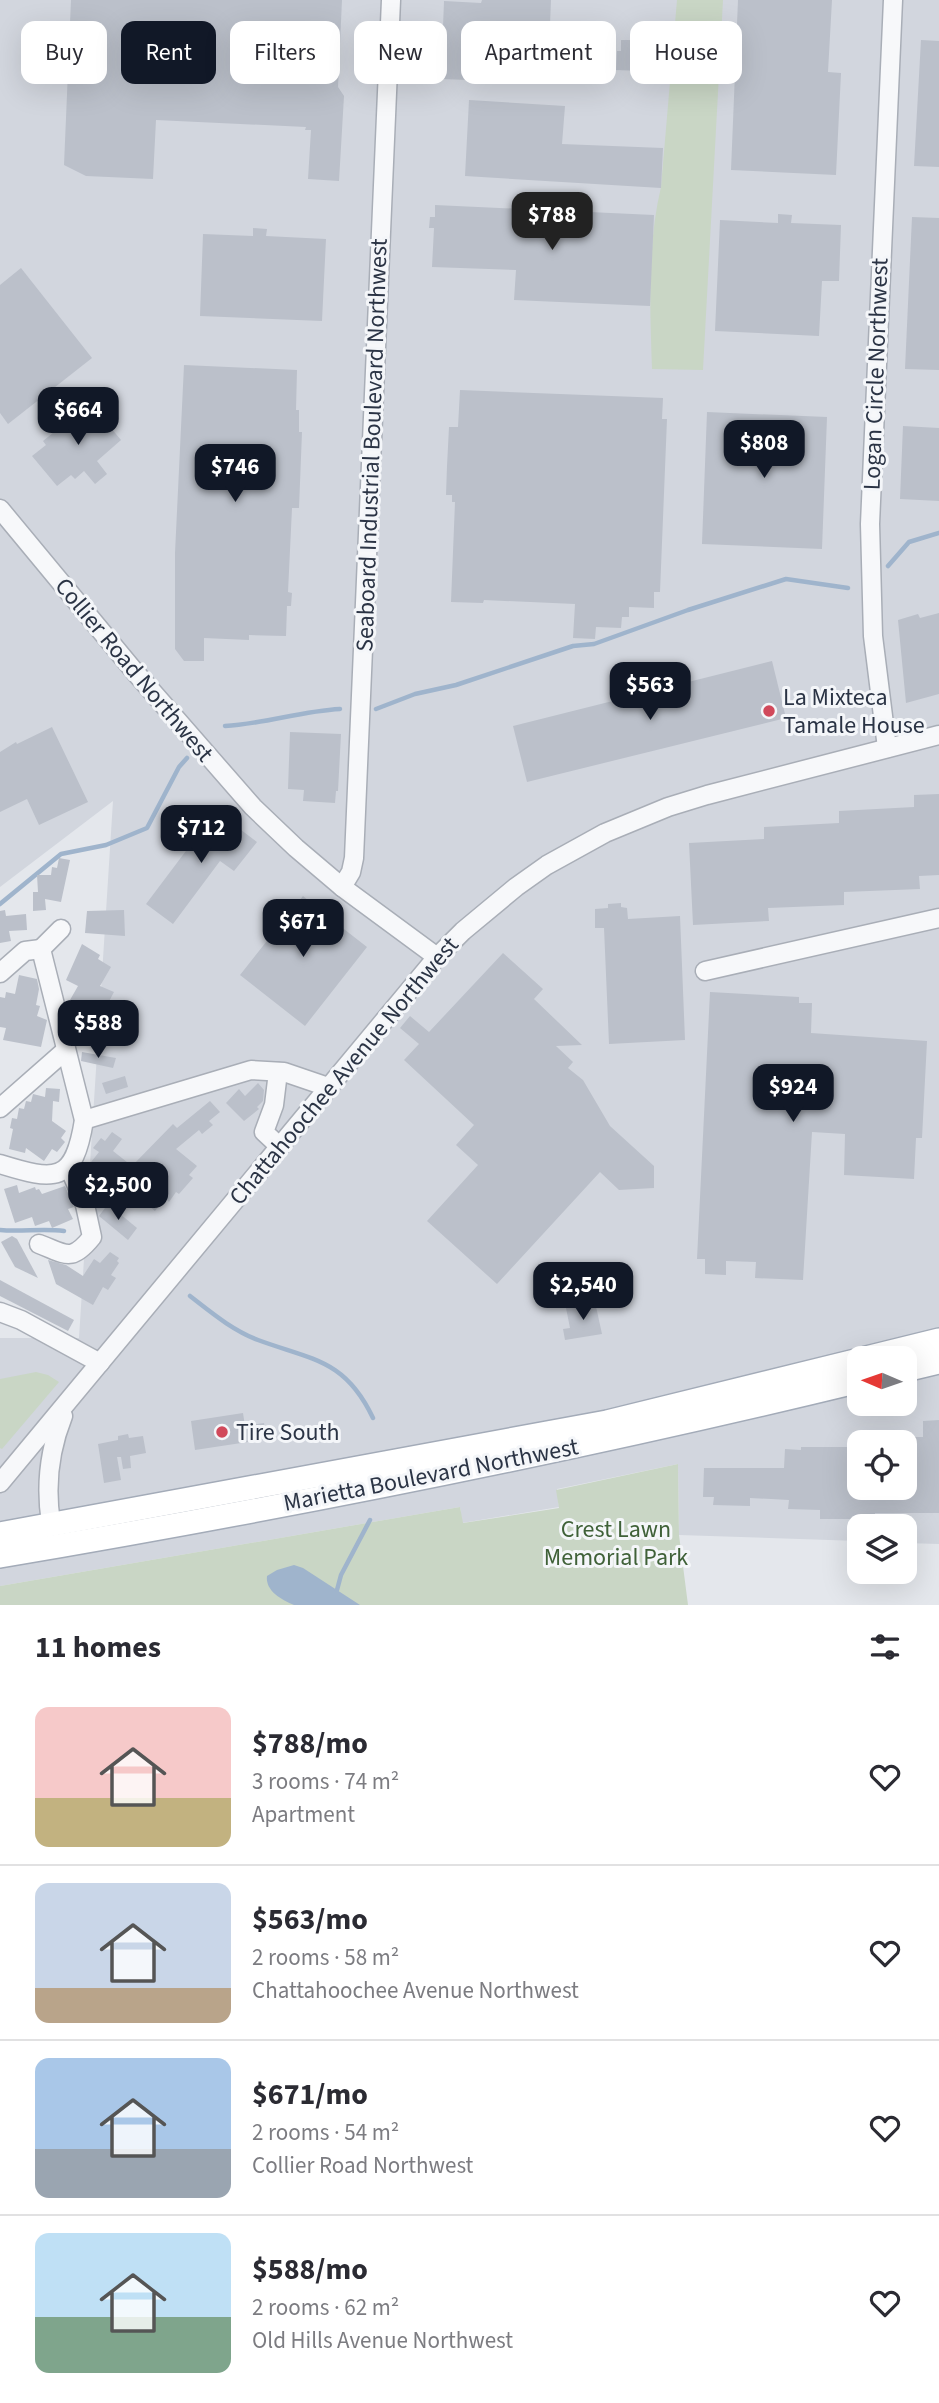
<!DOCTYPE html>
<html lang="en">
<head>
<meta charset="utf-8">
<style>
  body { margin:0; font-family:"Source Sans 3",sans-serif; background:#f2f2f3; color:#2b2b33; height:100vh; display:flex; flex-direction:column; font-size:26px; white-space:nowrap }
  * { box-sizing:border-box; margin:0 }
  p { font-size:23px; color:#7c7c81 }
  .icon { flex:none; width:38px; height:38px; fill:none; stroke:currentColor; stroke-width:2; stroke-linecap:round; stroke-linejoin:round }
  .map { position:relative; height:1605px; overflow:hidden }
  .details { display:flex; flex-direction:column; background:#fff; flex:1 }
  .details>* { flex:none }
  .guide { position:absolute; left:21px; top:21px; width:898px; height:63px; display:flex; gap:14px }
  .needle { width:46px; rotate:272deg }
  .tools { position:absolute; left:847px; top:1346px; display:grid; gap:14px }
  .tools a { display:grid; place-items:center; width:70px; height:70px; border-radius:14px; background:#fff; box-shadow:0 7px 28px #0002; font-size:35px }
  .price { position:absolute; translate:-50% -60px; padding:0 16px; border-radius:14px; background:#111827; color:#fff; font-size:23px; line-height:46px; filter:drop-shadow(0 2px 4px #0008) }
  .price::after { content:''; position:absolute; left:50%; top:42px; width:21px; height:16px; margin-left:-10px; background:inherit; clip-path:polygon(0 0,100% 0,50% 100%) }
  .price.on { background:#222; color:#fff }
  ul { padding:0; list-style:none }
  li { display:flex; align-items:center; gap:21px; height:175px; padding:0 35px }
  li+li { border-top:2px solid #e1e1e2 }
  li span { display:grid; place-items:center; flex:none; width:196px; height:140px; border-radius:14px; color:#555 }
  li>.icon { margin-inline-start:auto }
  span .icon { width:84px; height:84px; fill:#fffc; stroke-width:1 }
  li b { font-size:30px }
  h2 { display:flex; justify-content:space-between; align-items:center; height:84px; padding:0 35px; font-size:30px }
  .chip { padding:0 24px; border-radius:14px; background:#fff; box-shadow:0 7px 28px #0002; font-size:24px; line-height:63px }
  .chip.on { background:#111827; color:#fff }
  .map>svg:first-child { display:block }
  .built { fill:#d2d6de; fill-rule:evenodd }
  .green { fill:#c9d6c5 }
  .water { fill:#9fb4cc }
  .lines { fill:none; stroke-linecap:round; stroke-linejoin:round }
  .stream { stroke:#9fb4cc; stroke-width:4.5 }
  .building { fill:#bbc0ca }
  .minor-casing { stroke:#a9aeb7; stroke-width:21 }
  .major-casing { stroke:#a3abb8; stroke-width:26 }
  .minor { stroke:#f7f8fa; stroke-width:18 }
  .major { stroke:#fff; stroke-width:23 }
  .poi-dot { fill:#d1495b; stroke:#f4f6f9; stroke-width:2.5 }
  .labels { text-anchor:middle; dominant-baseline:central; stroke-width:6; stroke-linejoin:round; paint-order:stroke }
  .street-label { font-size:24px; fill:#2b3445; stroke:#f4f6f9 }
  .poi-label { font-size:24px; fill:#2b3445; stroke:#f4f6f9; text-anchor:start }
  .park-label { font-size:24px; fill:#3f6138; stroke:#f4f6f9 }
</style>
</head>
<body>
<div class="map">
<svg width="939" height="1605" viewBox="0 0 939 1605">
  <rect width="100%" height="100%" fill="#e4e7ec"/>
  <path class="built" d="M0 0H939V1544L905 1543V1526H859V1541L679 1535 678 1464 557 1489 559 1507 462 1523 460 1507 0 1586V1338H79L113 801 0 887ZM859 1358H905V1404H859ZM859 1442H905V1488H859Z"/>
  <g class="green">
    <path d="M677 0H723L703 370 652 369C650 309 647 246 661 187Z"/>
    <path d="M36 1372 48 1375 59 1382 2 1449 0 1448V1379Z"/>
    <path d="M678 1464 679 1535 688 1605H0V1586L460 1507 463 1523 559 1508 556 1490Z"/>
  </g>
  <path class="water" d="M294 1565 303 1568 360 1605H294C282 1600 265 1591 267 1576L277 1570Z"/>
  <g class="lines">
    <g class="stream">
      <path d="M888 566 909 542 939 533"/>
      <path d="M376 709 415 694 456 685 573 646 594 644 688 610 786 579 848 588"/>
      <path d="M225 726C264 724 301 711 340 709"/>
      <path d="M0 904 61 854 106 845 147 828 179 767 187 758"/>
      <path d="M0 1230C22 1232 43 1228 64 1231"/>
      <path d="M190 1296C212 1313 232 1330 258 1340 312 1360 345 1359 373 1418"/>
      <path d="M337 1590 341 1575 370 1520"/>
    </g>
  </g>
  <g class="building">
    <path d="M71 0H342L338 87 344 96 339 181 308 179 311 130H305L306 127 156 120 153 179 86 176 64 165Z"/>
    <path d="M482 0H551L549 49 578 51 577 67 557 66 556 82 548 83 441 79 444 1 481 3Z"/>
    <path d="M738 0H832L828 72 841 73 836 175 731 170Z"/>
    <path d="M621 40H642L641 71 616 70 617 51H621Z"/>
    <path d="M921 40 939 41V167L914 166Z"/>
    <path d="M469 100 565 106 562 144 663 148 661 188 465 176Z"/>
    <path d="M435 205 654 215 650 306 514 300 516 270 432 267 434 228H429L430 217H435Z"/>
    <path d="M778 214 792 215 791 223 841 225 839 281H822L819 336 715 331 720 220 778 223Z"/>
    <path d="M912 217 939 218V370L905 369Z"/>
    <path d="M253 228 267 229 266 236 326 239 322 321 200 316 203 234 253 236Z"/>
    <path d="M21 268 92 358 8 424 0 413V285Z"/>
    <path d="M184 365 297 370 296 410H299V432H302L299 508H292L288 592 292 593 291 606H287L286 636 249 635V640L204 638V661H184L175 649V553Z"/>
    <path d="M460 390 663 398 662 419H667L660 592H654V608L629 607V617H622L621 628 596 627 595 639 573 638 575 604 484 600 483 603 451 602 455 502H452V495H446L447 466 449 427H458Z"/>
    <path d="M90 403 121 440 97 461 107 474 95 484 84 471 75 479 71 475 57 486 32 456 46 445 43 441Z"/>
    <path d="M707 412 827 417 822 549 702 544Z"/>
    <path d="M903 426 939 428V501L900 499Z"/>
    <path d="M939 613V694L906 703 898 620 918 614 920 618Z"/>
    <path d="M772 661 786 718 527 782 513 726Z"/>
    <path d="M52 727 88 802 39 825 27 799 0 812V752L16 742 17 744Z"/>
    <path d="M290 732 341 734 338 791H336L335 803 303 801 304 790 288 789Z"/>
    <path d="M939 794V875L919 876 920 889 844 892V905L768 908 769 921 693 925 689 843 764 839V827L839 823V811L914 807V795Z"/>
    <path d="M216 811 257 842 234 871 220 861 173 924 146 904Z"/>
    <path d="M59 858 70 860 61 902 45 899 46 910 33 911V892H38L37 875H51L52 867 57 868Z"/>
    <path d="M303 896 316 907 322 899 337 911 331 919 367 947 305 1026 240 975 270 937 263 931 273 918 281 924Z"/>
    <path d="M621 903V907L627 908 628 919 680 916 685 1040 609 1044 604 928H595V909L608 908V904Z"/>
    <path d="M5 910 6 916 26 914 27 930 9 931 11 941 0 943V911Z"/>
    <path d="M124 910 125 936 85 933 87 911Z"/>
    <path d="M82 944 100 955 98 959 111 967 100 986 114 992 91 1035 76 1026 86 1008 70 1000 78 986 66 980Z"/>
    <path d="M503 953 543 989 534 999 582 1045 556 1046 573 1062 568 1068 583 1080 610 1126 654 1166V1188L619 1190 600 1172 497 1284 427 1221 478 1165 456 1145 474 1125 404 1060 419 1044 400 1028 410 1016 429 1032Z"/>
    <path d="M19 975 37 979 39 989 36 1005 40 1006 37 1016 47 1020 41 1047 3 1040 6 1028 0 1027V997L5 998 6 992 15 994Z"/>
    <path d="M710 992 799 997V1003H812L811 1033 927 1041 922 1138H916L914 1179 844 1175 845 1134 812 1132 803 1280 755 1278 756 1262 726 1261V1275L705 1274V1259H697Z"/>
    <path d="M82 1052 116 1058 113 1068 81 1061Z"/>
    <path d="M125 1076 128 1087 106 1094 102 1083Z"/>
    <path d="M258 1083 264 1090 263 1101 257 1107 259 1109 244 1121 226 1103 239 1089 245 1096Z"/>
    <path d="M46 1088 60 1089 59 1102 53 1101 52 1121 66 1131 61 1138 65 1142 57 1152 52 1149 44 1161 26 1148 25 1153 9 1149 13 1129 10 1128 12 1118 17 1119 19 1108 24 1109 26 1101 31 1102 33 1094 45 1097Z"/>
    <path d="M210 1101 220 1112 209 1121 213 1125 202 1134 199 1130 176 1149 197 1166 189 1175 193 1178 179 1194 176 1192 169 1202 165 1198 155 1211 105 1169 100 1175 88 1166 99 1152 93 1148 101 1138 105 1141 112 1132 122 1139 113 1151 132 1166 173 1124 177 1128Z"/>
    <path d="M17 1185 19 1193 35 1187 36 1190 39 1189 42 1194 65 1186 74 1207 68 1209 73 1219 52 1228 49 1221 35 1226 32 1217 15 1223 4 1189Z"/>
    <path d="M108 1204 137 1228 128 1240 99 1216Z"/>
    <path d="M12 1236 17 1239 38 1278 15 1267 1 1242Z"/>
    <path d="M110 1252 119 1258 117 1261 119 1263 111 1275 116 1278 108 1290 103 1287 93 1305 56 1284 48 1260 66 1265 83 1276 94 1259 100 1263Z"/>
    <path d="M0 1280 74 1320 68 1331 0 1296Z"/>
    <path d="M595 1302 602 1334 565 1340 563 1329 570 1328 566 1308Z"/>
    <path d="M243 1413 245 1426 264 1423 267 1439 195 1450 191 1421Z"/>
    <path d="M939 1420V1513H875V1519H820V1510L788 1509 789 1500 750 1498V1506L713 1505 714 1497H703L704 1468H784L785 1449 801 1450V1447H859V1488H905V1437H923V1421Z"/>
    <path d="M128 1434 129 1438 143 1436 146 1453 130 1456 131 1468 123 1469 121 1457H117L121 1480 104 1483 98 1444 118 1440V1436Z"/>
  </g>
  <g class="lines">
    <g class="minor-casing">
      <g id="minor">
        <path d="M0 509 135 672 253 807 296 848 342 887 437 957"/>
        <path d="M887 748 873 636 870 524 893 0"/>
        <path d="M342 887 351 872 354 858 391 0"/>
        <path d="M705 971 939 918"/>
        <path d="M0 973 25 951 41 949"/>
        <path d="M278 1072 274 1105 264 1132 279 1146"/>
        <path d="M0 1108 66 1050"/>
        <path d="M84 1120 251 1070 284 1072 328 1087"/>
        <path d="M0 1164C55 1181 74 1184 84 1120L41 949 61 929"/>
        <path d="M39 1244C66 1254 71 1263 92 1237L85 1205 69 1167"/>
        <path d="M0 1312 21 1320 100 1363"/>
        <path d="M0 1483 437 957 463 931 516 887 547 865 605 833 668 807 707 795 939 735"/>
        <path d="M51 1523C45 1485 49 1451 63 1416"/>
      </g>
    </g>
    <g class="major-casing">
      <g id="major">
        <path d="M866 1358 939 1340"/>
        <path d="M905 1370 939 1362"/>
        <path d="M0 1534 607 1422 859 1360"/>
        <path d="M0 1556C289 1507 575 1450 859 1381"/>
      </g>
    </g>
    <use href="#minor" class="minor"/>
    <use href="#major" class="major"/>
  </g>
  <g class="poi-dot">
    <circle cx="769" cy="711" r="7"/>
    <circle cx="222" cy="1432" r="7"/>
  </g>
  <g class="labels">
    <g class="street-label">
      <text transform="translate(876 374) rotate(-88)">Logan Circle Northwest</text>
      <text transform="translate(372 445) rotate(-88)">Seaboard Industrial Boulevard Northwest</text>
      <text transform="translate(134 670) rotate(50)">Collier Road Northwest</text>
      <text transform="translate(344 1071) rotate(-50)">Chattahoochee Avenue Northwest</text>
      <text transform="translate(431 1475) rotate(-11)">Marietta Boulevard Northwest</text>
    </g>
    <g class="poi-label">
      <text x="783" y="697">La Mixteca<tspan x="783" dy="28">Tamale House</tspan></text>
      <text x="236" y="1432">Tire South</text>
    </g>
    <g class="park-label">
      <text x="616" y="1529">Crest Lawn<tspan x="616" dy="28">Memorial Park</tspan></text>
    </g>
  </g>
</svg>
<div class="tools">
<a><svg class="needle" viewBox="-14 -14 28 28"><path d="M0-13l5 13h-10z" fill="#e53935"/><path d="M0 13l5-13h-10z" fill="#7c7c81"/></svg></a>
<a><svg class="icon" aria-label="locate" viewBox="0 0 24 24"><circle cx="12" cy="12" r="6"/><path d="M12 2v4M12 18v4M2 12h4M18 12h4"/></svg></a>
<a><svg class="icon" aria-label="layers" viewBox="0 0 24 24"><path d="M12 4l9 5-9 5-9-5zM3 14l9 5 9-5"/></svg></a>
</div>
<b class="price on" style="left:552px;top:252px">$788</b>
<b class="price" style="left:78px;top:447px">$664</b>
<b class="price" style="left:764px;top:480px">$808</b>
<b class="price" style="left:235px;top:504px">$746</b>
<b class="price" style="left:650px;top:722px">$563</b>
<b class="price" style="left:201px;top:865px">$712</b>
<b class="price" style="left:303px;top:959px">$671</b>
<b class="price" style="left:98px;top:1060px">$588</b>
<b class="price" style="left:793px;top:1124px">$924</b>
<b class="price" style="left:118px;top:1222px">$2,500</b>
<b class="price" style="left:583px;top:1322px">$2,540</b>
<div class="guide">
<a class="chip">Buy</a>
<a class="chip on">Rent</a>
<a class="chip">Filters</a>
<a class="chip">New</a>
<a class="chip">Apartment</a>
<a class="chip">House</a>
</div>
</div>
<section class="details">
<h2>11 homes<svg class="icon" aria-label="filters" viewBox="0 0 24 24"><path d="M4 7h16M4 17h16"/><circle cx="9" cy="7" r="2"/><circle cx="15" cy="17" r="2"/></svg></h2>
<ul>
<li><span style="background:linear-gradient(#f6c9c9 65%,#c2b280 0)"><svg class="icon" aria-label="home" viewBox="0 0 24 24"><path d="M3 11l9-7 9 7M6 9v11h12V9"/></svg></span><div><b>$788/mo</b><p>3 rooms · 74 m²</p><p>Apartment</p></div><svg class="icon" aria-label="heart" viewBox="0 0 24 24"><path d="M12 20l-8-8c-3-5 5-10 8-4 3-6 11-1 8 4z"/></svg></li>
<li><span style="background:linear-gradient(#c9d6e8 75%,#b9a48a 0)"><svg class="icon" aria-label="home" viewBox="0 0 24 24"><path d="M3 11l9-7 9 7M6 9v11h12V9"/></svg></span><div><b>$563/mo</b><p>2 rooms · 58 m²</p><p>Chattahoochee Avenue Northwest</p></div><svg class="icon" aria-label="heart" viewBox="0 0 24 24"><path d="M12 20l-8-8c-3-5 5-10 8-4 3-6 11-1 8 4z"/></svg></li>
<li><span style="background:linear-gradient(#a9c7e8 65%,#9aa5b1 0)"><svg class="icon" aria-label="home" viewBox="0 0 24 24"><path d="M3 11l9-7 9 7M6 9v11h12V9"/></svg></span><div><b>$671/mo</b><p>2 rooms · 54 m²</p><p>Collier Road Northwest</p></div><svg class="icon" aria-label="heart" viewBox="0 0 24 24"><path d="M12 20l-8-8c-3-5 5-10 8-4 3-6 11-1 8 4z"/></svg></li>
<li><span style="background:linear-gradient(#bfe0f5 60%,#7fa58c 0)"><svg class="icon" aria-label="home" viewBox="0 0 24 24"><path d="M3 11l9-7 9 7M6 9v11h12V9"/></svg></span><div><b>$588/mo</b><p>2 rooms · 62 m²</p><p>Old Hills Avenue Northwest</p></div><svg class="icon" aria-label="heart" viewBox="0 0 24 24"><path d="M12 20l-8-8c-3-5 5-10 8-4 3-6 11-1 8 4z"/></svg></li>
</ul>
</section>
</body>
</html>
